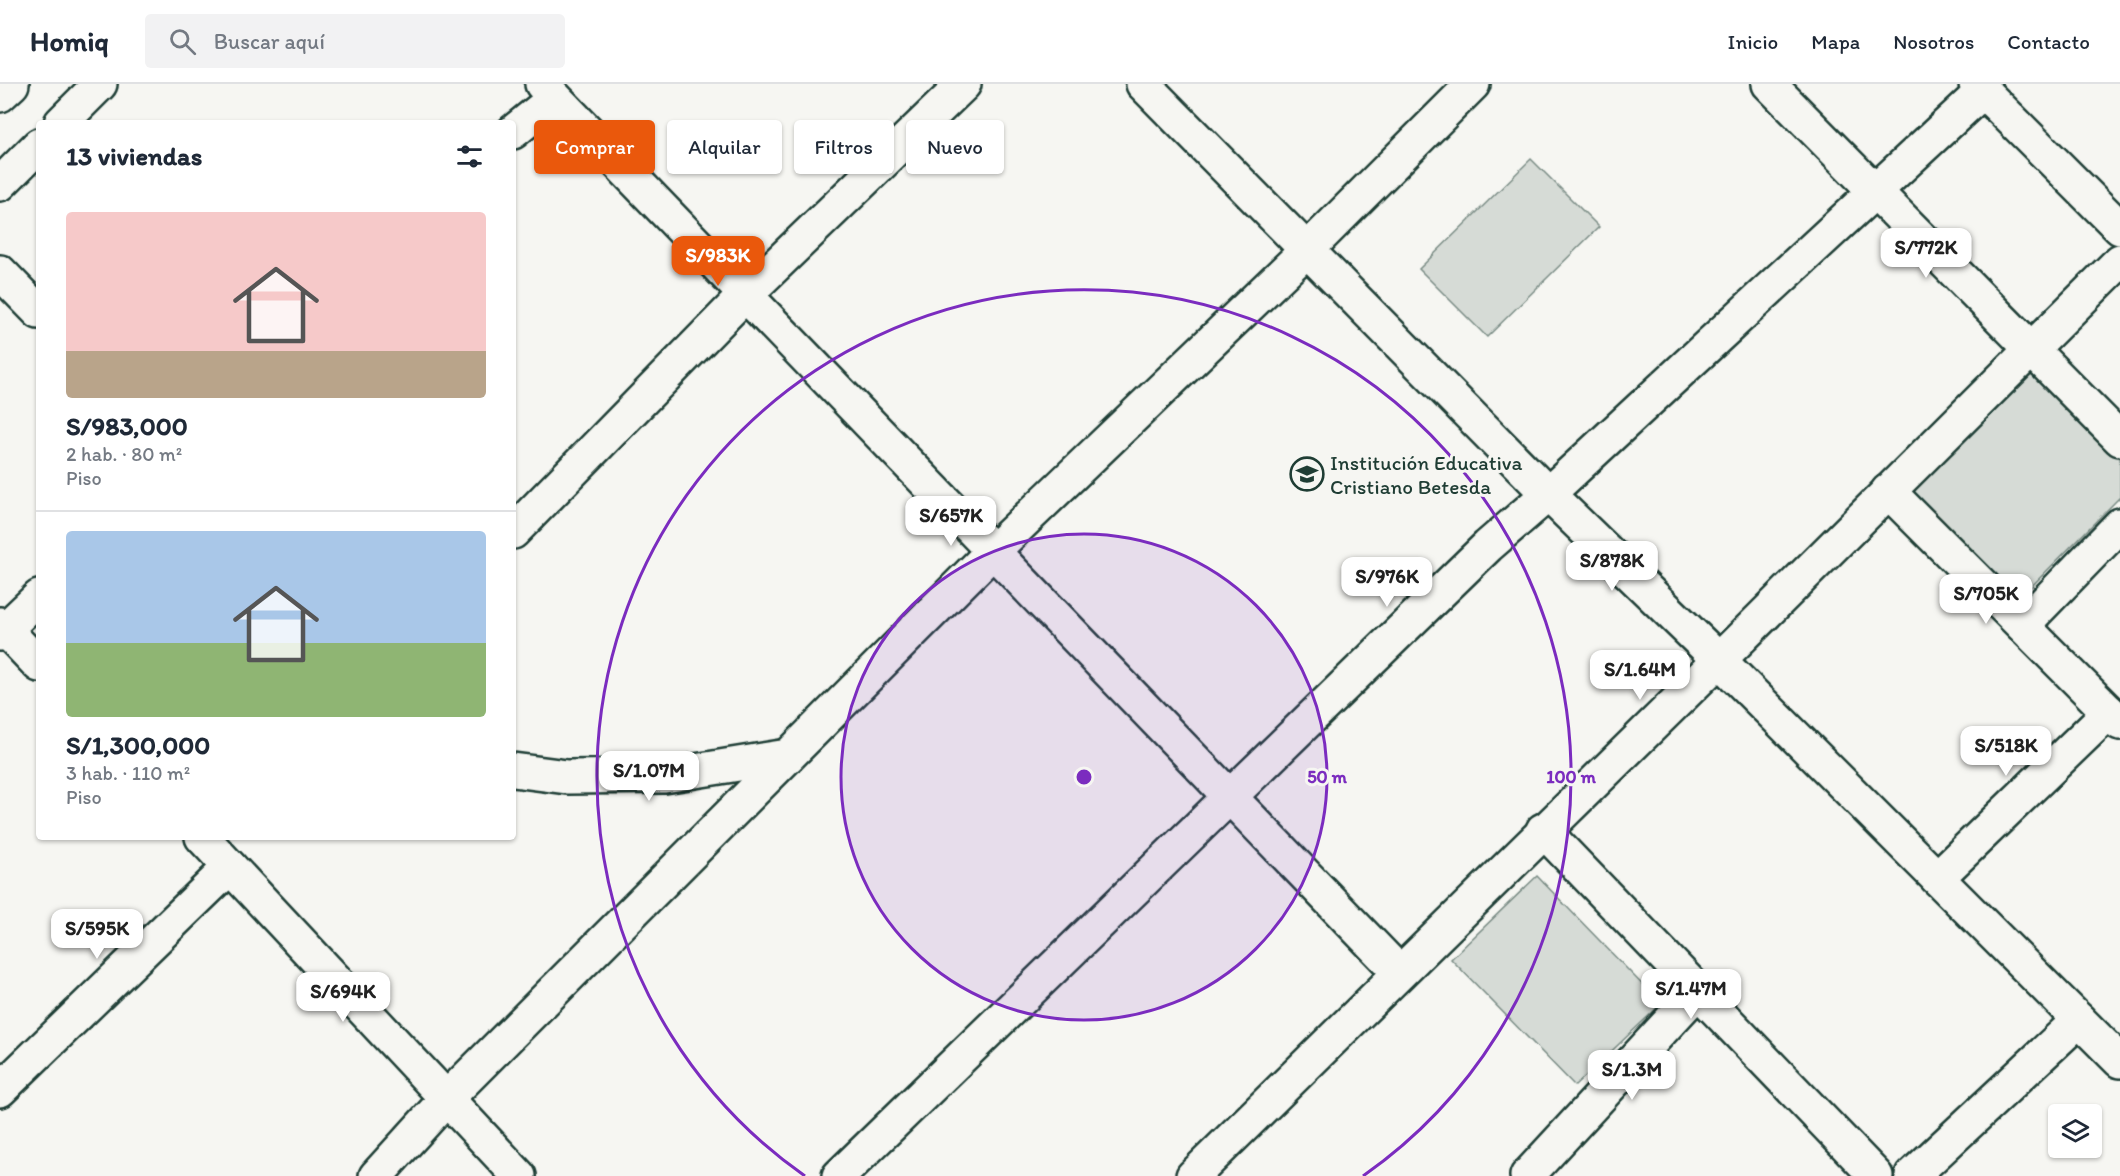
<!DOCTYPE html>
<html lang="es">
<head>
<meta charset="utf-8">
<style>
  body { margin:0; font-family:Itim,sans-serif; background:#f2f2f3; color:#1f2937; height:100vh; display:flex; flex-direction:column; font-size:22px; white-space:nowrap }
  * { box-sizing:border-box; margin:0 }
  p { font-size:20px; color:#747a83 }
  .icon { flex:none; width:33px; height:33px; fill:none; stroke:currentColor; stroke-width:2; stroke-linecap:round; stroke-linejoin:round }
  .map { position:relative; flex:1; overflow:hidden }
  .side { position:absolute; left:36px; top:36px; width:480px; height:720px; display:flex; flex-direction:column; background:#fff; border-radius:6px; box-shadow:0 2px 4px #0004 }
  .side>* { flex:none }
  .hud { position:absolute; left:534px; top:36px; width:570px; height:54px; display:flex; gap:12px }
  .fabs { position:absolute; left:2048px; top:1020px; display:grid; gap:12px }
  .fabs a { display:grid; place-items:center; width:54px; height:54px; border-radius:6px; background:#fff; box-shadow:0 2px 4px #0004; font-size:30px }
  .price { position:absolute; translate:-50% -51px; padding:0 14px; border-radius:12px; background:#fff; color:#222; font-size:20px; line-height:39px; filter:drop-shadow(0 2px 3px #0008) }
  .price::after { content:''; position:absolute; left:50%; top:36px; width:18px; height:14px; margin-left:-9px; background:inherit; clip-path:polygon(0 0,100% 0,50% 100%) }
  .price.current { background:#ea580c; color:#fff }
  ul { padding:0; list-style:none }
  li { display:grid; align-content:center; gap:12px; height:318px; padding:0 30px }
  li+li { border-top:2px solid #e0e1e3 }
  li span { display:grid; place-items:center; height:186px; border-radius:6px; color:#555 }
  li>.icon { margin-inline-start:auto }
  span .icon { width:108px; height:108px; fill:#fffc; stroke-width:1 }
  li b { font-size:26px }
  h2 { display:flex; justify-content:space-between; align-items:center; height:72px; padding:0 30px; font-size:26px }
  .chip { padding:0 21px; border-radius:6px; background:#fff; box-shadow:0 2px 4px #0004; font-size:21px; line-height:54px }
  .chip.current { background:#ea580c; color:#fff }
  header { display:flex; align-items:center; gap:36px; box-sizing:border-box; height:84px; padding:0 30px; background:#fff; border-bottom:2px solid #e0e1e3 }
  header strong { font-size:28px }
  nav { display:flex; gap:33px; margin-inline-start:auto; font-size:21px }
  .search { width:420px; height:54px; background:#f2f2f3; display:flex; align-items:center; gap:15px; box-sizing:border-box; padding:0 21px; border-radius:6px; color:#747a83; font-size:22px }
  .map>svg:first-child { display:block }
  .green { fill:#d6dbd6; stroke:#7a8c85; stroke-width:1.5 }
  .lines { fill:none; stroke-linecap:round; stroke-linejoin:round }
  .minor-casing { stroke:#1f3d34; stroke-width:38 }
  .major-casing { stroke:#1f3d34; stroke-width:38 }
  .minor { stroke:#f6f6f2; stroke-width:33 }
  .major { stroke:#f6f6f2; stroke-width:33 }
  .ring { fill:none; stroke:#7b2cbf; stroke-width:3 }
  .labels { text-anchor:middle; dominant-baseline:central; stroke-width:6; stroke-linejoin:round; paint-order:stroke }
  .poi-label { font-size:21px; fill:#1f3d34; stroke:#f6f6f2; text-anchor:start }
  .centre { fill:#7b2cbf; stroke:#f6f6f2; stroke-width:3 }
  .ring-label { font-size:18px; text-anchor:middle; font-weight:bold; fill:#7b2cbf; stroke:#f6f6f2; stroke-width:6; stroke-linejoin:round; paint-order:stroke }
</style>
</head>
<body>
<header>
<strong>Homiq</strong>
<div class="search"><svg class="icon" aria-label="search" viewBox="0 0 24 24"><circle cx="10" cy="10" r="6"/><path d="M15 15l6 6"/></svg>Buscar aquí</div>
<nav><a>Inicio</a><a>Mapa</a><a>Nosotros</a><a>Contacto</a></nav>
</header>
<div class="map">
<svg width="2120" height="1092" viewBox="0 0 2120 1092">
  <rect width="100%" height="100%" fill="#f6f6f2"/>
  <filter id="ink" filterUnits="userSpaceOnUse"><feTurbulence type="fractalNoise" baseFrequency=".0167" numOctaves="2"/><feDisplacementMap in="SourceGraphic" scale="12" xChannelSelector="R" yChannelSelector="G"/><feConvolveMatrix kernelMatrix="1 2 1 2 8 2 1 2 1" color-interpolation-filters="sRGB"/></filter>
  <g filter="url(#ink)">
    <g class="green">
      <path d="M1531 75 1599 143 1487 253 1419 185Z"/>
      <path d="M2033 283 2120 372V413L2016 518 1906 409Z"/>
      <path d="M1537 792 1661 920 1575 1002 1451 875Z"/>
    </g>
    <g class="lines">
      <g class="minor-casing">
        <g id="minor">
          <path d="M542 0 1399 888"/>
          <path d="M1143 0 1548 410 1719 576 2120 977"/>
          <path d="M1769 0 2120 355"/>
          <path d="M1976 0 2120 144"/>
          <path d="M513 48 555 14"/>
          <path d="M0 188 39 228"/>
          <path d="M1888 407 2120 639"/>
          <path d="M513 448 745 211 964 0"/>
          <path d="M0 540 39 581"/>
          <path d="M2023 541 2120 441"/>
          <path d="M0 550 39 513"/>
          <path d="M513 686 567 693 664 692 788 672"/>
          <path d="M1543 746 1876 1092"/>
          <path d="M202 753 519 1092"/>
          <path d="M1937 794 2109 628"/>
          <path d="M0 1006 230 783"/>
          <path d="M376 1092 448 1013 992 468 1308 165 1473 0"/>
          <path d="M839 1092 1488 462 1548 410 1983 7"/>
          <path d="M1193 1092 1719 576 2120 177"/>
          <path d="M1527 1092 1698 907"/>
          <path d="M1912 1092 2079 936"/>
        </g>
      </g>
      <g class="major-casing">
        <g id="major">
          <path d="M0 11 12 0"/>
          <path d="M61 39 100 0"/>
          <path d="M0 100 39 61"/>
        </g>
      </g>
      <use href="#minor" class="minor"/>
      <use href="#major" class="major"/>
    </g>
  </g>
  <circle cx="1084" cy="693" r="243" fill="#7b2cbf" fill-opacity=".12"/>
  <g class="ring">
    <circle cx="1084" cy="693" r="243"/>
    <path d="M805 1092A487 487 0 1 1 1363 1092"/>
  </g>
  <defs>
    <g id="school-ring" transform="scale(1.725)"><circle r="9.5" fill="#f6f6f2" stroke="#1f3d34" stroke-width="1.5"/><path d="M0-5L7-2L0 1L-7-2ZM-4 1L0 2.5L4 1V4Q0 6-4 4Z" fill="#1f3d34"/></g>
  </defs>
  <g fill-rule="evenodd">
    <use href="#school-ring" x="1307" y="390"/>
  </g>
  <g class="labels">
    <g class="poi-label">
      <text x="1330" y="378">Institución Educativa<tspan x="1330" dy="24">Cristiano Betesda</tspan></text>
    </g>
  </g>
  <circle cx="1084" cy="693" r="9" class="centre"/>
  <g class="ring-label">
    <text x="1327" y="699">50 m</text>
    <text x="1571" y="699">100 m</text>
  </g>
</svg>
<div class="fabs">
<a><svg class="icon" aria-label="layers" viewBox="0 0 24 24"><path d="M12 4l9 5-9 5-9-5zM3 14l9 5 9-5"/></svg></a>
</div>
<b class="price" style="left:1926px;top:195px">S/772K</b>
<b class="price current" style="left:718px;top:203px">S/983K</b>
<b class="price" style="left:951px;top:463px">S/657K</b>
<b class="price" style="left:1612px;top:508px">S/878K</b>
<b class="price" style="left:1387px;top:524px">S/976K</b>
<b class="price" style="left:1986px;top:541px">S/705K</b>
<b class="price" style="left:1640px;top:617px">S/1.64M</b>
<b class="price" style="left:2006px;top:693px">S/518K</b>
<b class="price" style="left:649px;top:718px">S/1.07M</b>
<b class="price" style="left:97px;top:876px">S/595K</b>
<b class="price" style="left:1691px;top:936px">S/1.47M</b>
<b class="price" style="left:343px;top:939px">S/694K</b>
<b class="price" style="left:1632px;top:1017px">S/1.3M</b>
<div class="hud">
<a class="chip current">Comprar</a>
<a class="chip">Alquilar</a>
<a class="chip">Filtros</a>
<a class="chip">Nuevo</a>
</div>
<section class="side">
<h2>13 viviendas<svg class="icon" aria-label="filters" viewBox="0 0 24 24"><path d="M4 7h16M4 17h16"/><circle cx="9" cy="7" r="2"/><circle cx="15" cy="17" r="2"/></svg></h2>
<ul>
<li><span style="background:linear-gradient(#f6c9c9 75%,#b9a48a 0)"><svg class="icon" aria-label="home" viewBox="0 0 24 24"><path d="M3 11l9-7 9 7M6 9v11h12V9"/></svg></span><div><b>S/983,000</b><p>2 hab. · 80 m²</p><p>Piso</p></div></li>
<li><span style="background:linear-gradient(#a9c7e8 60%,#8fb573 0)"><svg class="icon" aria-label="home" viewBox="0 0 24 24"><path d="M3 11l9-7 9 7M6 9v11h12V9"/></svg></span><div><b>S/1,300,000</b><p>3 hab. · 110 m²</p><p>Piso</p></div></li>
</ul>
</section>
</div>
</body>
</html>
